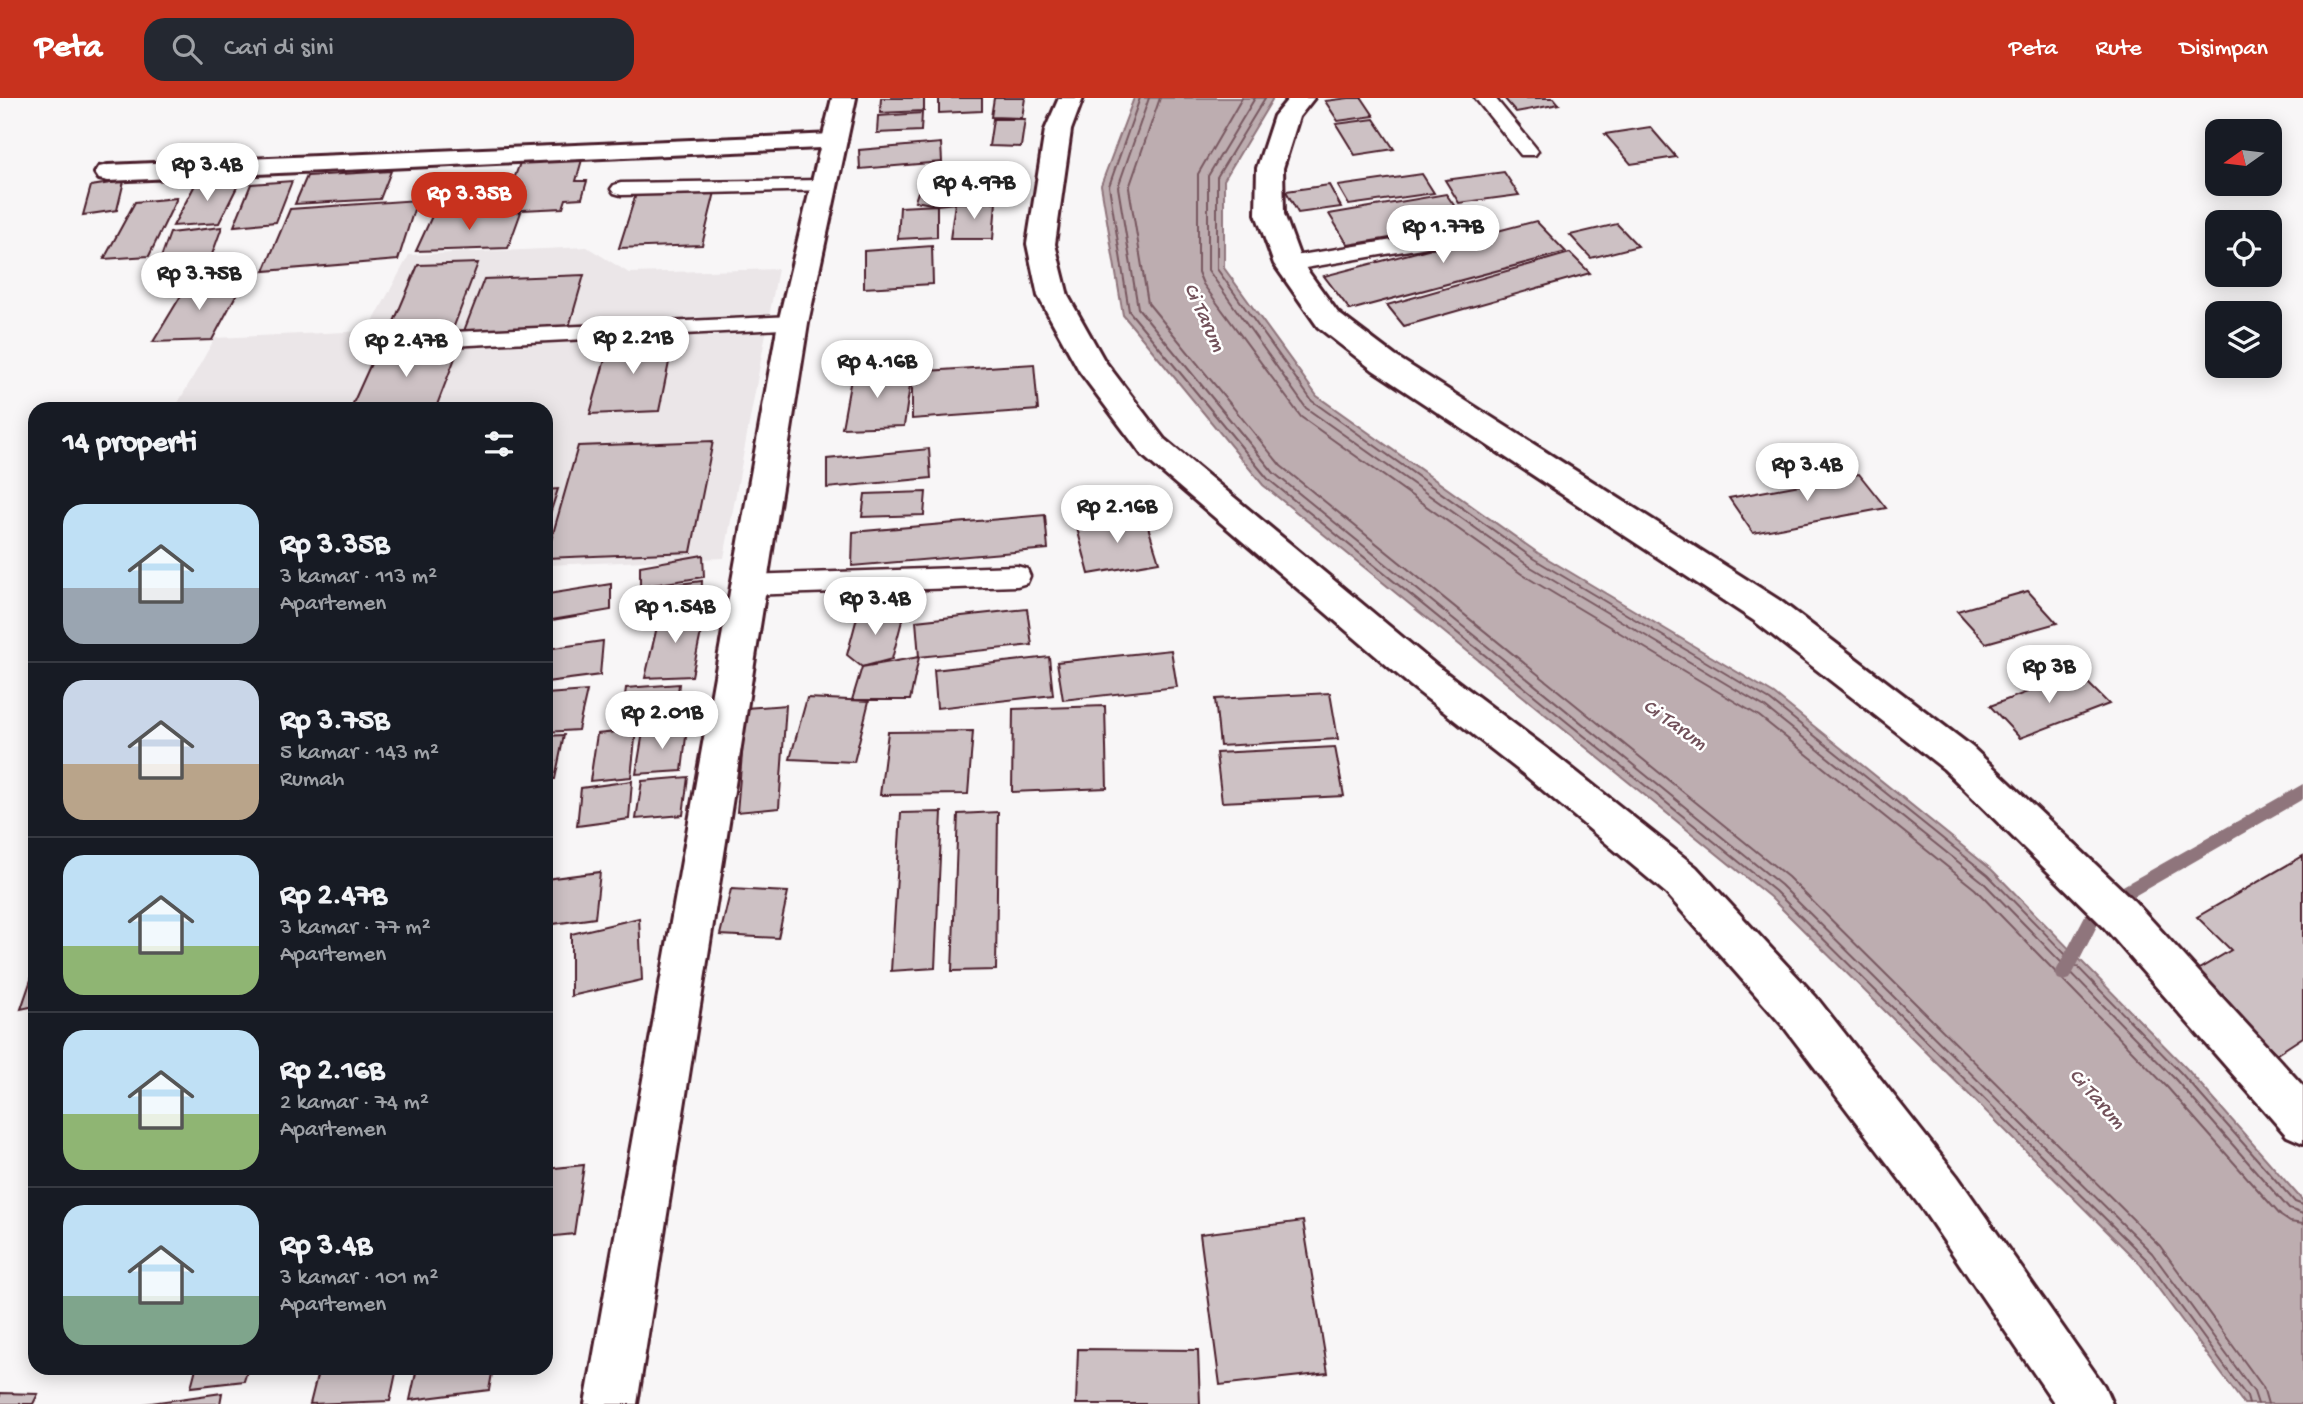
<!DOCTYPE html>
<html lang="id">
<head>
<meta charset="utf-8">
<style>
  body { margin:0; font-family:"Gochi Hand",sans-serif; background:#242831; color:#f1f3f6; height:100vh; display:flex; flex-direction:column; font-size:26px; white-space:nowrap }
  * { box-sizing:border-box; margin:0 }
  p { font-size:23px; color:#9ea1a6 }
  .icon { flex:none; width:38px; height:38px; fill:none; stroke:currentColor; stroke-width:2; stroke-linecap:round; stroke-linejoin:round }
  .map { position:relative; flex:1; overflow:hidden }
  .drawer { position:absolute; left:28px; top:304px; width:525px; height:973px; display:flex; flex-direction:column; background:#171b24; border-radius:21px; box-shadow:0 4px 18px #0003 }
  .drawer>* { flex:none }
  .needle { width:46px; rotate:256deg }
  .fabs { position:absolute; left:2205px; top:21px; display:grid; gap:14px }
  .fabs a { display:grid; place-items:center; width:77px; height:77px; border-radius:14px; background:#171b24; box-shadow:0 4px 18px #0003; font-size:35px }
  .price { position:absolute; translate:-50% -60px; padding:0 16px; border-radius:24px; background:#fff; color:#222; font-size:23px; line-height:46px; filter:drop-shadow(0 2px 4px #0008) }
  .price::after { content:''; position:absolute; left:50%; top:42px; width:21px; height:16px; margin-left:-10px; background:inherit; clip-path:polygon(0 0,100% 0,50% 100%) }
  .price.current { background:#c8321e; color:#fff }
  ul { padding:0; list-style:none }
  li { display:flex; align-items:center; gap:21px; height:175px; padding:0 35px }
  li+li { border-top:2px solid #363941 }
  li span { display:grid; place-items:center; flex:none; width:196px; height:140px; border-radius:21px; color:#555 }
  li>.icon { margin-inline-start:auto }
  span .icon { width:84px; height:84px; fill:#fffc; stroke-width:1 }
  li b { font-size:30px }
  h2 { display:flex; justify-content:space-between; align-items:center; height:84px; padding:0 35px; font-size:30px }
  header { display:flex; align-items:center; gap:42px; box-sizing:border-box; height:98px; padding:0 35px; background:#c8321e; color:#fff }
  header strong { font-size:33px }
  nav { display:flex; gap:38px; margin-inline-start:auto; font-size:24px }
  .search { width:490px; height:63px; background:#242831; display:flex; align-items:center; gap:18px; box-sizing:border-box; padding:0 24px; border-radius:21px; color:#9ea1a6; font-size:26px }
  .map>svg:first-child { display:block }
  .built { fill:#ebe6e8 }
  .water { fill:#bdadb0; stroke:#8f747b; stroke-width:2 }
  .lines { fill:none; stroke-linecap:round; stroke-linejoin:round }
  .shore { stroke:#785860; stroke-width:2 }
  .stream { fill:#8f747b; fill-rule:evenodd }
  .building { fill:#cdc1c4; stroke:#4a1f2b; stroke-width:2 }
  .lane-casing { stroke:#4a1f2b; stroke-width:5 }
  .street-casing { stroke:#4a1f2b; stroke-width:6 }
  .primary-casing { stroke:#4a1f2b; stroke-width:6 }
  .lane { fill:#fff; fill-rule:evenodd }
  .street { fill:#fff; fill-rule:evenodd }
  .primary { fill:#fff; fill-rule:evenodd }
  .labels { text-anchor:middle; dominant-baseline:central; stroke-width:5; stroke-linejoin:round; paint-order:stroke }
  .water-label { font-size:21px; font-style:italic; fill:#72515a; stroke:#fff }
</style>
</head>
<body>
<header>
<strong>Peta</strong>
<div class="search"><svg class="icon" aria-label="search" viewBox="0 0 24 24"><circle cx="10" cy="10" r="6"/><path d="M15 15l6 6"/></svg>Cari di sini</div>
<nav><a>Peta</a><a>Rute</a><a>Disimpan</a></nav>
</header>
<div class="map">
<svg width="2303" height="1306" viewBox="0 0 2303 1306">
  <rect width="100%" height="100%" fill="#f8f6f7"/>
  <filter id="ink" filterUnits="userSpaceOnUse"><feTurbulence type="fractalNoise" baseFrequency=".0143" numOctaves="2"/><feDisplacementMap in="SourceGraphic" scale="14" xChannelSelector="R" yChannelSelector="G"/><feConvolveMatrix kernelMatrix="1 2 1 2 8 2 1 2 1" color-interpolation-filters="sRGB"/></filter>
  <g filter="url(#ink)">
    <path class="built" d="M587 149 629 175 778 171 724 460 546 467V312H174L215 240 368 233 409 157Z"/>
    <path class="water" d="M1134 0H1273L1224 82V170L1317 298 1538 455 1774 596 1992 772 2187 971 2303 1103V1306H2244L2140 1166 1770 799 1263 387 1123 217 1101 87Z"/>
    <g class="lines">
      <g class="shore">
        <path d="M1140 0 1109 88 1129 213 1268 381 1775 793 2146 1161 2247 1299 2249 1306"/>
        <path d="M1149 0 1118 89 1138 210 1274 375 1781 787 2152 1155 2254 1294 2258 1306"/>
        <path d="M1160 0 1129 90 1148 205 1281 368 1788 779 2160 1148 2263 1289 2268 1306"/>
        <path d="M1242 0 1198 76V174L1203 186 1301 319 1523 477 1759 618 1975 791 2167 989 2281 1118 2290 1124 2303 1126"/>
        <path d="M1255 0 1208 78V172L1306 310 1529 468 1765 609 1982 783 2175 981 2289 1111 2303 1116"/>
        <path d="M1265 0 1217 79V171L1312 303 1534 461 1770 602 1988 777 2181 975 2295 1104 2303 1107"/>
      </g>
      <path class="stream" d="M2303 686V701L2103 816 2070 881 2064 883 2058 881 2055 875 2091 806Z"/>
    </g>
    <g class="building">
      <path d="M881 0H924V13L880 15Z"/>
      <path d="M939 0H982V13L939 15Z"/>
      <path d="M994 0H1025L1022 20 991 19Z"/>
      <path d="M1349 0H1362L1374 18 1338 23 1325 3Z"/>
      <path d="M1504 0H1554L1559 6 1516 14Z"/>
      <path d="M922 15 921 33 877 35 878 18Z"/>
      <path d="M993 21H1025L1021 49 989 48Z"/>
      <path d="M1374 21 1394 51 1355 57 1336 26Z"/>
      <path d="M1650 29 1676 59 1631 66 1605 36Z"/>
      <path d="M941 45 942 64 860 71 859 52Z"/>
      <path d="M583 58 576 83H587L582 100 566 101 563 110 502 113 520 65Z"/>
      <path d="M1017 71 1016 97H977L980 72Z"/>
      <path d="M391 73 380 101 295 106 307 78Z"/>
      <path d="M1504 74 1519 97 1459 105 1445 82Z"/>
      <path d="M1422 76 1434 95 1349 107 1338 88Z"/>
      <path d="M124 83 117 112 83 117 91 88Z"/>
      <path d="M240 83 219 125 173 128 196 85Z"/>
      <path d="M292 83 276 124 234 128 251 86Z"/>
      <path d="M921 85 960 87 955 105 937 107 915 103Z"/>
      <path d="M1329 87 1341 109 1298 115 1286 93Z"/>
      <path d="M715 94 702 147 619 150 636 96Z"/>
      <path d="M1446 96 1468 127 1348 147 1329 116Z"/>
      <path d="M177 100 149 158 104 161 135 104Z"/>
      <path d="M417 102 398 162 264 173 290 111Z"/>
      <path d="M996 104 993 141H950L955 105Z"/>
      <path d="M937 107V139L898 141 900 109Z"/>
      <path d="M521 114 508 150 416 153 432 118Z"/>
      <path d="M1536 123 1566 154 1350 212 1324 178Z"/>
      <path d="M1617 126 1638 148 1591 160 1570 137Z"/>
      <path d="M222 129 210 162 158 168 170 135Z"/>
      <path d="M932 148 933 186 864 190V153Z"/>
      <path d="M1570 155 1590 175 1404 228 1387 207Z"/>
      <path d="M478 165 451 236 388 238 418 167Z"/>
      <path d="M584 177 569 229 464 233 484 181Z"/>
      <path d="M243 184 212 242 153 244 188 186Z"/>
      <path d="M674 240 659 313 590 316 610 243Z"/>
      <path d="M460 247 435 312H350L378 250Z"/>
      <path d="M1034 266 1038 312 912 321V274Z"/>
      <path d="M912 274 904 328 842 330 852 275Z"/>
      <path d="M713 343 691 454 546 460 578 348Z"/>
      <path d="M929 351 931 380 827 390V361Z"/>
      <path d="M1859 376 1886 410 1753 435 1729 400Z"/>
      <path d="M558 391 546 428V392Z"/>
      <path d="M926 394 924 417 862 419 865 396Z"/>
      <path d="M1045 417 1048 451 852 468 853 434Z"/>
      <path d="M1145 419 1159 464 1089 476 1077 430Z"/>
      <path d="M703 457 704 479 640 489V468Z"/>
      <path d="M702 483 701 510 640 518 642 491Z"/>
      <path d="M611 486V512L546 523 548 496Z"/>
      <path d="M2028 493 2057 525 1986 545 1957 513Z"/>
      <path d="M1027 511 1032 547 919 559 916 523Z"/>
      <path d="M859 512 904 515 892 561 862 569 847 557Z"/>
      <path d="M705 515 692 578 645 580 660 516Z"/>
      <path d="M603 543 600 577 546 584V551Z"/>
      <path d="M1171 552 1177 589 1063 602 1057 564Z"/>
      <path d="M919 559 910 602H852L862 569Z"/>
      <path d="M1049 559 1053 597 937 610 934 572Z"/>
      <path d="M2078 575 2109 606 2020 640 1990 608Z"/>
      <path d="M679 586 675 622 621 627 626 590Z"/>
      <path d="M587 593 578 632 546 634V596Z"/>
      <path d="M1330 595 1338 641 1220 648 1215 601Z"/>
      <path d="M807 600 869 603 854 664 790 661Z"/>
      <path d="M786 607 779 710 737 714 746 610Z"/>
      <path d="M1105 608 1107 690 1012 694 1013 611Z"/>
      <path d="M687 630 682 673 636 676 643 634Z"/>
      <path d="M636 632 631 679 590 683 597 636Z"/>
      <path d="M973 633 968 696 880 697 888 634Z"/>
      <path d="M564 637 555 681H546V638Z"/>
      <path d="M1335 649 1344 698 1222 704 1216 655Z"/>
      <path d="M688 679 683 717 636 721 642 683Z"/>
      <path d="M632 683 629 721 577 728 581 690Z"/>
      <path d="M942 714 935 870 891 873 901 715Z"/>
      <path d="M998 714 996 872 952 873 958 716Z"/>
      <path d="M2303 758V939L2277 956 2194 874 2231 852 2197 819Z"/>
      <path d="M600 774 595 820 546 827V781Z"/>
      <path d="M731 791 788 794 778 840 720 837Z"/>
      <path d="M639 820 642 882 571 898V836Z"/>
      <path d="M35 870V908L21 911Z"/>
      <path d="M584 1067 574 1136 546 1139V1071Z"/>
      <path d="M1303 1123 1328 1275 1220 1287 1200 1136Z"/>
      <path d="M1078 1251 1198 1252 1200 1306H1076Z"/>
      <path d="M196 1270H248L244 1283 191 1289Z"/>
      <path d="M319 1270H397L390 1303 310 1306Z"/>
      <path d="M417 1270H493L489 1292 410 1302Z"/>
      <path d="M0 1295 38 1296 33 1306H0Z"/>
      <path d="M222 1295 220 1306H144Z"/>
    </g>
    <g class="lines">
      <g class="lane-casing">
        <g id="lane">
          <path d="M1475 0H1495L1535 49 1538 53 1535 57H1521Z"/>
          <path d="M823 82 830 84 833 88 830 92 621 97 614 95 611 91 614 87 621 85Z"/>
          <path d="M1442 134 1450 135 1453 140 1450 145 1288 173 1280 171 1277 166 1280 161 1288 159Z"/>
          <path d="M793 218 801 220 804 225 801 230 432 249 424 247 420 242 424 237 432 235Z"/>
          <path d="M1017 468 1027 471 1030 478 1027 485 1017 488 749 497 739 494 735 487 739 480 749 477Z"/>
        </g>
      </g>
      <g class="street-casing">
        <g id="street">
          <path d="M1059 0H1083L1071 32 1055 146 1068 198 1104 262 1164 341 1437 568 1554 656 1696 769 1816 899 1957 1078 2104 1288 2112 1306H2055L1923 1112 1784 929 1666 795 1526 678 1411 588 1142 357 1080 274 1038 198 1027 146 1045 32Z"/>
          <path d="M1289 0H1314L1299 19 1283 70 1284 116 1302 165 1338 215 1395 258 1779 502 1972 649 2134 803 2303 988V1045L2287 1038 2104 829 1944 671 1753 522 1373 272 1318 229 1274 166 1256 116 1257 70 1274 18Z"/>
          <path d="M833 36 842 39 846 44 842 49 108 83 99 81 95 75 99 69 108 67Z"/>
        </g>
      </g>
      <g class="primary-casing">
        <path id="primary" d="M832 0H856L808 225 637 1306H585L778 225Z"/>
      </g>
      <use href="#lane" class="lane"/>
      <use href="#street" class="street"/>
      <use href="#primary" class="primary"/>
    </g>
  </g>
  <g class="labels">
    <g class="water-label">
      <text transform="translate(1203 220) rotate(65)">Ci Tarum</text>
      <text transform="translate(1674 628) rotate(35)">Ci Tarum</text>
      <text transform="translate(2096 1002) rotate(48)">Ci Tarum</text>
    </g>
  </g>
</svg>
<div class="fabs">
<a><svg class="needle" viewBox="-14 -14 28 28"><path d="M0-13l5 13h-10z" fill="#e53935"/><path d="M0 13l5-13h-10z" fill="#9ea1a6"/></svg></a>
<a><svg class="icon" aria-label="locate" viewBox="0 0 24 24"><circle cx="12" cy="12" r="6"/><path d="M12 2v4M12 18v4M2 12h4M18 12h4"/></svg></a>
<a><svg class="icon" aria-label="layers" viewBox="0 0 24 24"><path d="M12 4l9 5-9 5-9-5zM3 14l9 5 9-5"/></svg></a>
</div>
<b class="price" style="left:207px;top:105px">Rp 3.4B</b>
<b class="price" style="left:974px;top:123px">Rp 4.97B</b>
<b class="price current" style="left:469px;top:134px">Rp 3.35B</b>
<b class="price" style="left:1443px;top:167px">Rp 1.77B</b>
<b class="price" style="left:199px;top:214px">Rp 3.75B</b>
<b class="price" style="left:633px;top:278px">Rp 2.21B</b>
<b class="price" style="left:406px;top:281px">Rp 2.47B</b>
<b class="price" style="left:877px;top:302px">Rp 4.16B</b>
<b class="price" style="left:1807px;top:405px">Rp 3.4B</b>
<b class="price" style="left:1117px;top:447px">Rp 2.16B</b>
<b class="price" style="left:875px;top:539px">Rp 3.4B</b>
<b class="price" style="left:675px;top:547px">Rp 1.54B</b>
<b class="price" style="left:2049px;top:607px">Rp 3B</b>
<b class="price" style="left:662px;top:653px">Rp 2.01B</b>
<section class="drawer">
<h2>14 properti<svg class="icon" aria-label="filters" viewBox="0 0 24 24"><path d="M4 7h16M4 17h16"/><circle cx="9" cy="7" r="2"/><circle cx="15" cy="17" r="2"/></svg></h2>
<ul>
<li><span style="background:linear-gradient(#bfe0f5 60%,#9aa5b1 0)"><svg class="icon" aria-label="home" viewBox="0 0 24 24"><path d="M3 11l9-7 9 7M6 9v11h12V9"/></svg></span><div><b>Rp 3.35B</b><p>3 kamar · 113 m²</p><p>Apartemen</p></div></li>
<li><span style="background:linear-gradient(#c9d6e8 60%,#b9a48a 0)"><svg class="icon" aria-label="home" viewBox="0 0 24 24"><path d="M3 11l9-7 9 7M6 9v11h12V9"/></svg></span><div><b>Rp 3.75B</b><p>5 kamar · 143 m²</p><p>Rumah</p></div></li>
<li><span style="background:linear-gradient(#bfe0f5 65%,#8fb573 0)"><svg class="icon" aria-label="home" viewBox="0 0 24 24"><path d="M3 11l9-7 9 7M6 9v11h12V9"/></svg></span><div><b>Rp 2.47B</b><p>3 kamar · 77 m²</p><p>Apartemen</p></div></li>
<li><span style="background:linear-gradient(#bfe0f5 60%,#8fb573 0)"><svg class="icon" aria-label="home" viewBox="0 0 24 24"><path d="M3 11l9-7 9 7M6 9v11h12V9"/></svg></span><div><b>Rp 2.16B</b><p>2 kamar · 74 m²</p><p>Apartemen</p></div></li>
<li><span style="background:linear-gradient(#bfe0f5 65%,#7fa58c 0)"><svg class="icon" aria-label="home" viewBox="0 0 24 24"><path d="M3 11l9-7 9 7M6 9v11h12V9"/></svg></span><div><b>Rp 3.4B</b><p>3 kamar · 101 m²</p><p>Apartemen</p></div></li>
</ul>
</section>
</div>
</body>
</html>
